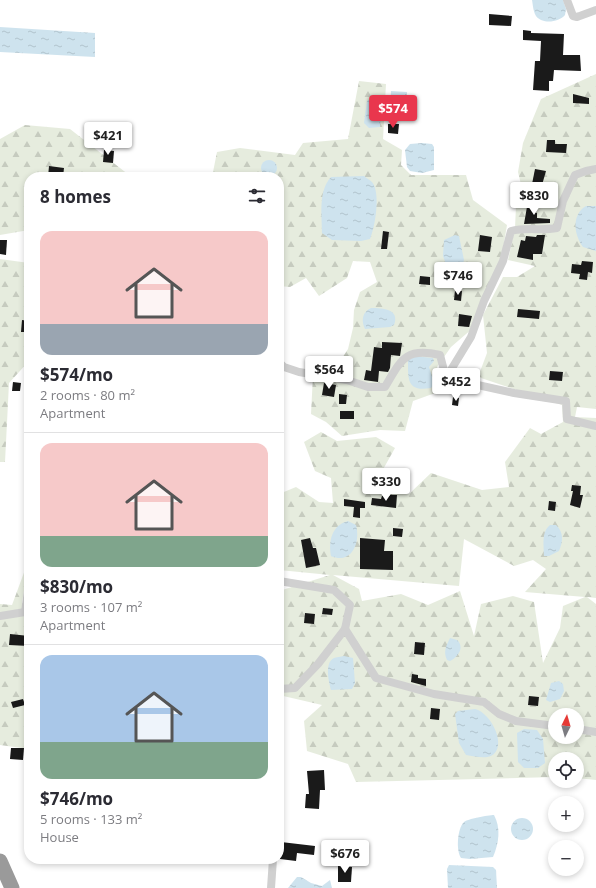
<!DOCTYPE html>
<html lang="en">
<head>
<meta charset="utf-8">
<style>
  body { margin:0; font-family:"Open Sans",sans-serif; background:#f7f7f7; color:#2b2b33; height:100vh; display:flex; flex-direction:column; font-size:15px; white-space:nowrap }
  * { box-sizing:border-box; margin:0 }
  p { font-size:13px; color:#7c7c81 }
  .icon { flex:none; width:22px; height:22px; fill:none; stroke:currentColor; stroke-width:2; stroke-linecap:round; stroke-linejoin:round }
  .map { position:relative; flex:1; overflow:hidden }
  .side { position:absolute; left:24px; top:172px; width:260px; height:692px; display:flex; flex-direction:column; background:#fff; border-radius:16px; box-shadow:0 2px 6px #0003 }
  .side>* { flex:none }
  .needle { width:26px; rotate:5deg }
  .fabs { position:absolute; left:548px; top:708px; display:grid; gap:8px }
  .fabs a { display:grid; place-items:center; width:36px; height:36px; border-radius:50%; background:#fff; box-shadow:0 2px 6px #0003; font-size:20px }
  .price { position:absolute; translate:-50% -34px; padding:0 9px; border-radius:4px; background:#fff; color:#222; font-size:13px; line-height:26px; filter:drop-shadow(0 1px 2px #0008) }
  .price::after { content:''; position:absolute; left:50%; top:24px; width:12px; height:9px; margin-left:-6px; background:inherit; clip-path:polygon(0 0,100% 0,50% 100%) }
  .price.on { background:#e9364d; color:#fff }
  ul { padding:0; list-style:none }
  li { display:grid; align-content:center; gap:8px; height:212px; padding:0 16px }
  li+li { border-top:1px solid #e1e1e2 }
  li span { display:grid; place-items:center; height:124px; border-radius:12px; color:#555 }
  li>.icon { margin-inline-start:auto }
  span .icon { width:72px; height:72px; fill:#fffc; stroke-width:1 }
  li b { font-size:17px }
  h2 { display:flex; justify-content:space-between; align-items:center; height:48px; padding:0 16px; font-size:17px }
  .map>svg:first-child { display:block }
  .forest { fill:url(#forest-firs); fill-rule:evenodd }
  .water { fill:url(#water-ripples) }
  .building { fill:#1a1a1a }
  .lines { fill:none; stroke-linecap:round; stroke-linejoin:round }
  .street { stroke:#d0d0d0; stroke-width:8 }
  .highway { stroke:#9a9a9a; stroke-width:15 }
</style>
</head>
<body>
<div class="map">
<svg width="596" height="888" viewBox="0 0 596 888">
  <defs>
    <pattern id="forest-firs" width="22" height="20" patternUnits="userSpaceOnUse"><rect width="22" height="20" fill="#e6ecde"/><path d="M5 1l3.5 6h-7zM16 11l3.5 6h-7z" fill="#c6cbbf"/></pattern>
    <pattern id="water-ripples" width="26" height="14" patternUnits="userSpaceOnUse"><rect width="26" height="14" fill="#cee3ee"/><path d="M2 4q2-2 4 0t4 0M15 11q2-2 4 0t4 0" fill="none" stroke="#b1c3cd"/></pattern>
  </defs>
  <rect width="100%" height="100%" fill="#fff"/>
  <g class="forest">
    <path d="M596 74V409L577 407 575 417 596 418V598L587 597 596 604V780L577 778V759H555V777L356 782 348 764 307 751 304 721 322 705 279 695V591L330 575 279 570V494L296 487 319 502 333 503 331 478 315 471 304 442 321 432 337 441 376 437 395 448 381 473 371 483 409 494 431 473 482 490 509 487 505 462 530 428 541 434 563 422 562 405 478 377 487 353 483 315 503 277H517L535 266 508 260 515 228 516 206 524 197 518 172 523 143 541 99ZM464 539 514 566 533 560 546 569 525 592 585 597 563 606 560 628 543 663 534 602 513 596 481 604 474 636 460 591 428 605 401 594 362 601 359 589 333 575 459 586ZM555 715H577V737H555Z"/>
    <path d="M359 81 386 84 383 139 402 150 401 165 411 175H466L473 200 507 225 501 261 473 328 451 347 437 367 438 392 413 401 405 431 380 430 342 436 326 422 311 414 313 375 335 369 348 349 353 328 354 310 360 292 377 282 370 262 353 261 347 278 319 296 306 278 290 287 279 286V177H227L213 172 217 152 240 148 295 155 303 143 348 139Z"/>
    <path d="M25 125 70 129 129 175V177H29V230L0 235V139Z"/>
    <path d="M0 259 29 263V361L9 383 5 462H0Z"/>
    <path d="M29 559 22 603 29 602V749L0 745V604L12 605Z"/>
  </g>
  <g class="water">
    <path d="M532 0H563L566 9 565 15C559 22 543 25 536 16 533 11 533 5 532 0Z"/>
    <path d="M0 27 95 33V57L0 52Z"/>
    <path d="M391 91 407 92 405 112 390 113Z"/>
    <path d="M372 98 382 101 380 127 369 128 364 123 367 101Z"/>
    <path d="M422 143 432 144 434 147V170L422 173 410 171 407 167 405 150 410 144Z"/>
    <circle cx="269" cy="168" r="8"/>
    <path d="M364 176C366 178 370 180 372 182 381 193 375 227 370 239L361 241 332 240 322 233C322 215 318 191 331 177Z"/>
    <path d="M586 206H596V251L583 247C574 235 571 215 586 206Z"/>
    <path d="M455 235 459 236 464 260 462 267 459 269 448 270 443 256 444 240Z"/>
    <path d="M371 308C383 308 400 309 394 325L390 327 365 329C361 321 362 312 371 308Z"/>
    <path d="M413 356 433 358 434 361 429 367 434 383 431 388C407 392 408 380 408 360Z"/>
    <path d="M348 521 356 525C361 543 351 565 331 556 328 541 332 525 348 521Z"/>
    <path d="M550 525H556C564 532 563 542 559 551L549 556H544C544 546 541 532 550 525Z"/>
    <path d="M450 638 457 640C465 647 458 657 450 661L447 660C443 652 446 646 450 638Z"/>
    <path d="M344 656 353 658 355 683 352 689 331 690C329 682 324 663 334 658 336 657 341 657 344 656Z"/>
    <path d="M559 681 563 684 564 691 560 699 550 702 546 700 551 683Z"/>
    <path d="M475 709C492 713 508 748 491 756 484 759 474 756 466 755L459 743 455 714 458 711Z"/>
    <path d="M524 729 537 730 543 739 545 763 538 768H524L518 762 517 733Z"/>
    <path d="M494 815C501 828 499 843 493 857L470 859 461 858C456 851 457 829 464 822 467 819 488 815 494 815Z"/>
    <circle cx="522" cy="829" r="11"/>
    <path d="M449 865 493 867 496 870 497 888H448L447 869Z"/>
    <path d="M297 877H301L311 883 322 886 330 880 332 888H288Z"/>
  </g>
  <g class="building">
    <path d="M489 14 512 16 511 26 489 25Z"/>
    <path d="M523 30 531 31V33L564 34 563 55H580L581 71 554 70 553 81H549V91L533 90 535 61H540L541 41 523 40Z"/>
    <path d="M573 94 589 98V104L573 103Z"/>
    <path d="M388 124H399L398 134 388 133Z"/>
    <path d="M547 140H555V144H567L566 153 546 152Z"/>
    <path d="M104 150 114 151 113 163 103 162Z"/>
    <path d="M49 166 64 168 63 177H48Z"/>
    <path d="M535 169 546 171 542 185 532 184Z"/>
    <path d="M528 201 535 202 534 212 537 213V218L550 219V223L524 224Z"/>
    <path d="M383 231 389 232 387 249H381Z"/>
    <path d="M480 235 492 237 490 252 478 251Z"/>
    <path d="M537 235H545L542 254H533V260L517 257 521 240 525 241 526 236 536 237Z"/>
    <path d="M0 240H7L6 255 0 254Z"/>
    <path d="M582 261 593 262 592 273 588 272 587 280 579 279 580 274 571 273 572 264 581 265Z"/>
    <path d="M420 276 430 277V285L419 284Z"/>
    <path d="M455 291H462L461 301 454 300Z"/>
    <path d="M518 309 540 311 539 319 517 317Z"/>
    <path d="M459 314 472 316 469 327 458 326Z"/>
    <path d="M22 320 29 321V332H21Z"/>
    <path d="M382 342 402 343 400 356 391 355 390 368 388 372 379 371 378 382 364 380 366 370 371 371 374 347 382 348Z"/>
    <path d="M550 371 563 372 562 381 549 380Z"/>
    <path d="M13 382 21 383 20 391H12Z"/>
    <path d="M324 383 336 385 334 397 322 395Z"/>
    <path d="M339 394 347 395 346 404H339Z"/>
    <path d="M453 397 459 398 458 406 452 405Z"/>
    <rect x="340" y="411" width="14" height="8"/>
    <path d="M572 485 581 486 580 495H583L580 508 570 505 573 491H571Z"/>
    <path d="M390 495H397L396 508 371 505 372 498 381 499 382 496H390Z"/>
    <path d="M344 499 365 502V508H360V518L353 517 354 507 344 506Z"/>
    <path d="M549 501 556 502 555 511 548 510Z"/>
    <path d="M393 528 403 529 402 537 393 536Z"/>
    <path d="M310 538 313 548H316L320 565 306 568 301 540Z"/>
    <path d="M360 538 385 540 384 551H393V570L360 569Z"/>
    <path d="M323 608 333 609 332 615 322 614Z"/>
    <path d="M305 613 315 614 314 624 304 623Z"/>
    <path d="M10 634 29 636V646L9 645Z"/>
    <path d="M415 642 425 643 424 655 414 654Z"/>
    <path d="M412 674 418 675V678L426 679V686L411 682Z"/>
    <path d="M529 696 539 697 538 706 528 705Z"/>
    <path d="M23 699 25 705 13 708 11 702Z"/>
    <path d="M431 708 440 709 439 720 430 719Z"/>
    <path d="M11 748H24L23 760 10 759Z"/>
    <path d="M324 770 325 790H320L319 809 305 808 306 794H309L307 771Z"/>
    <path d="M281 842 315 846 314 855 297 853 296 861 280 859Z"/>
    <path d="M338 866 352 867 351 882H338Z"/>
  </g>
  <g class="lines">
    <g class="street">
      <path d="M567 0 573 16 577 17 596 10"/>
      <path d="M279 362 284 367 299 372 347 380 368 387H385C401 360 405 347 440 355L446 378 514 393 566 401 567 419 596 426"/>
      <path d="M446 378 471 337 484 301 503 261 511 231C526 227 541 231 557 228L563 201 575 175 586 171 596 169"/>
      <path d="M279 581 334 590 350 605 345 629 318 664 295 688 279 689"/>
      <path d="M0 616 25 612 29 584"/>
      <path d="M345 629 376 678 434 694 484 702 499 714 516 721 555 726"/>
      <path d="M577 729 596 732"/>
      <path d="M271 888 273 859"/>
    </g>
    <path class="highway" d="M0 861 12 888"/>
  </g>
</svg>
<div class="fabs">
<a><svg class="needle" viewBox="-14 -14 28 28"><path d="M0-13l5 13h-10z" fill="#e53935"/><path d="M0 13l5-13h-10z" fill="#7c7c81"/></svg></a>
<a><svg class="icon" aria-label="locate" viewBox="0 0 24 24"><circle cx="12" cy="12" r="6"/><path d="M12 2v4M12 18v4M2 12h4M18 12h4"/></svg></a>
<a>+</a>
<a>−</a>
</div>
<b class="price on" style="left:393px;top:129px">$574</b>
<b class="price" style="left:108px;top:156px">$421</b>
<b class="price" style="left:534px;top:216px">$830</b>
<b class="price" style="left:458px;top:296px">$746</b>
<b class="price" style="left:329px;top:390px">$564</b>
<b class="price" style="left:456px;top:402px">$452</b>
<b class="price" style="left:386px;top:502px">$330</b>
<b class="price" style="left:345px;top:874px">$676</b>
<section class="side">
<h2>8 homes<svg class="icon" aria-label="filters" viewBox="0 0 24 24"><path d="M4 7h16M4 17h16"/><circle cx="9" cy="7" r="2"/><circle cx="15" cy="17" r="2"/></svg></h2>
<ul>
<li><span style="background:linear-gradient(#f6c9c9 75%,#9aa5b1 0)"><svg class="icon" aria-label="home" viewBox="0 0 24 24"><path d="M3 11l9-7 9 7M6 9v11h12V9"/></svg></span><div><b>$574/mo</b><p>2 rooms · 80 m²</p><p>Apartment</p></div></li>
<li><span style="background:linear-gradient(#f6c9c9 75%,#7fa58c 0)"><svg class="icon" aria-label="home" viewBox="0 0 24 24"><path d="M3 11l9-7 9 7M6 9v11h12V9"/></svg></span><div><b>$830/mo</b><p>3 rooms · 107 m²</p><p>Apartment</p></div></li>
<li><span style="background:linear-gradient(#a9c7e8 70%,#7fa58c 0)"><svg class="icon" aria-label="home" viewBox="0 0 24 24"><path d="M3 11l9-7 9 7M6 9v11h12V9"/></svg></span><div><b>$746/mo</b><p>5 rooms · 133 m²</p><p>House</p></div></li>
</ul>
</section>
</div>
</body>
</html>
